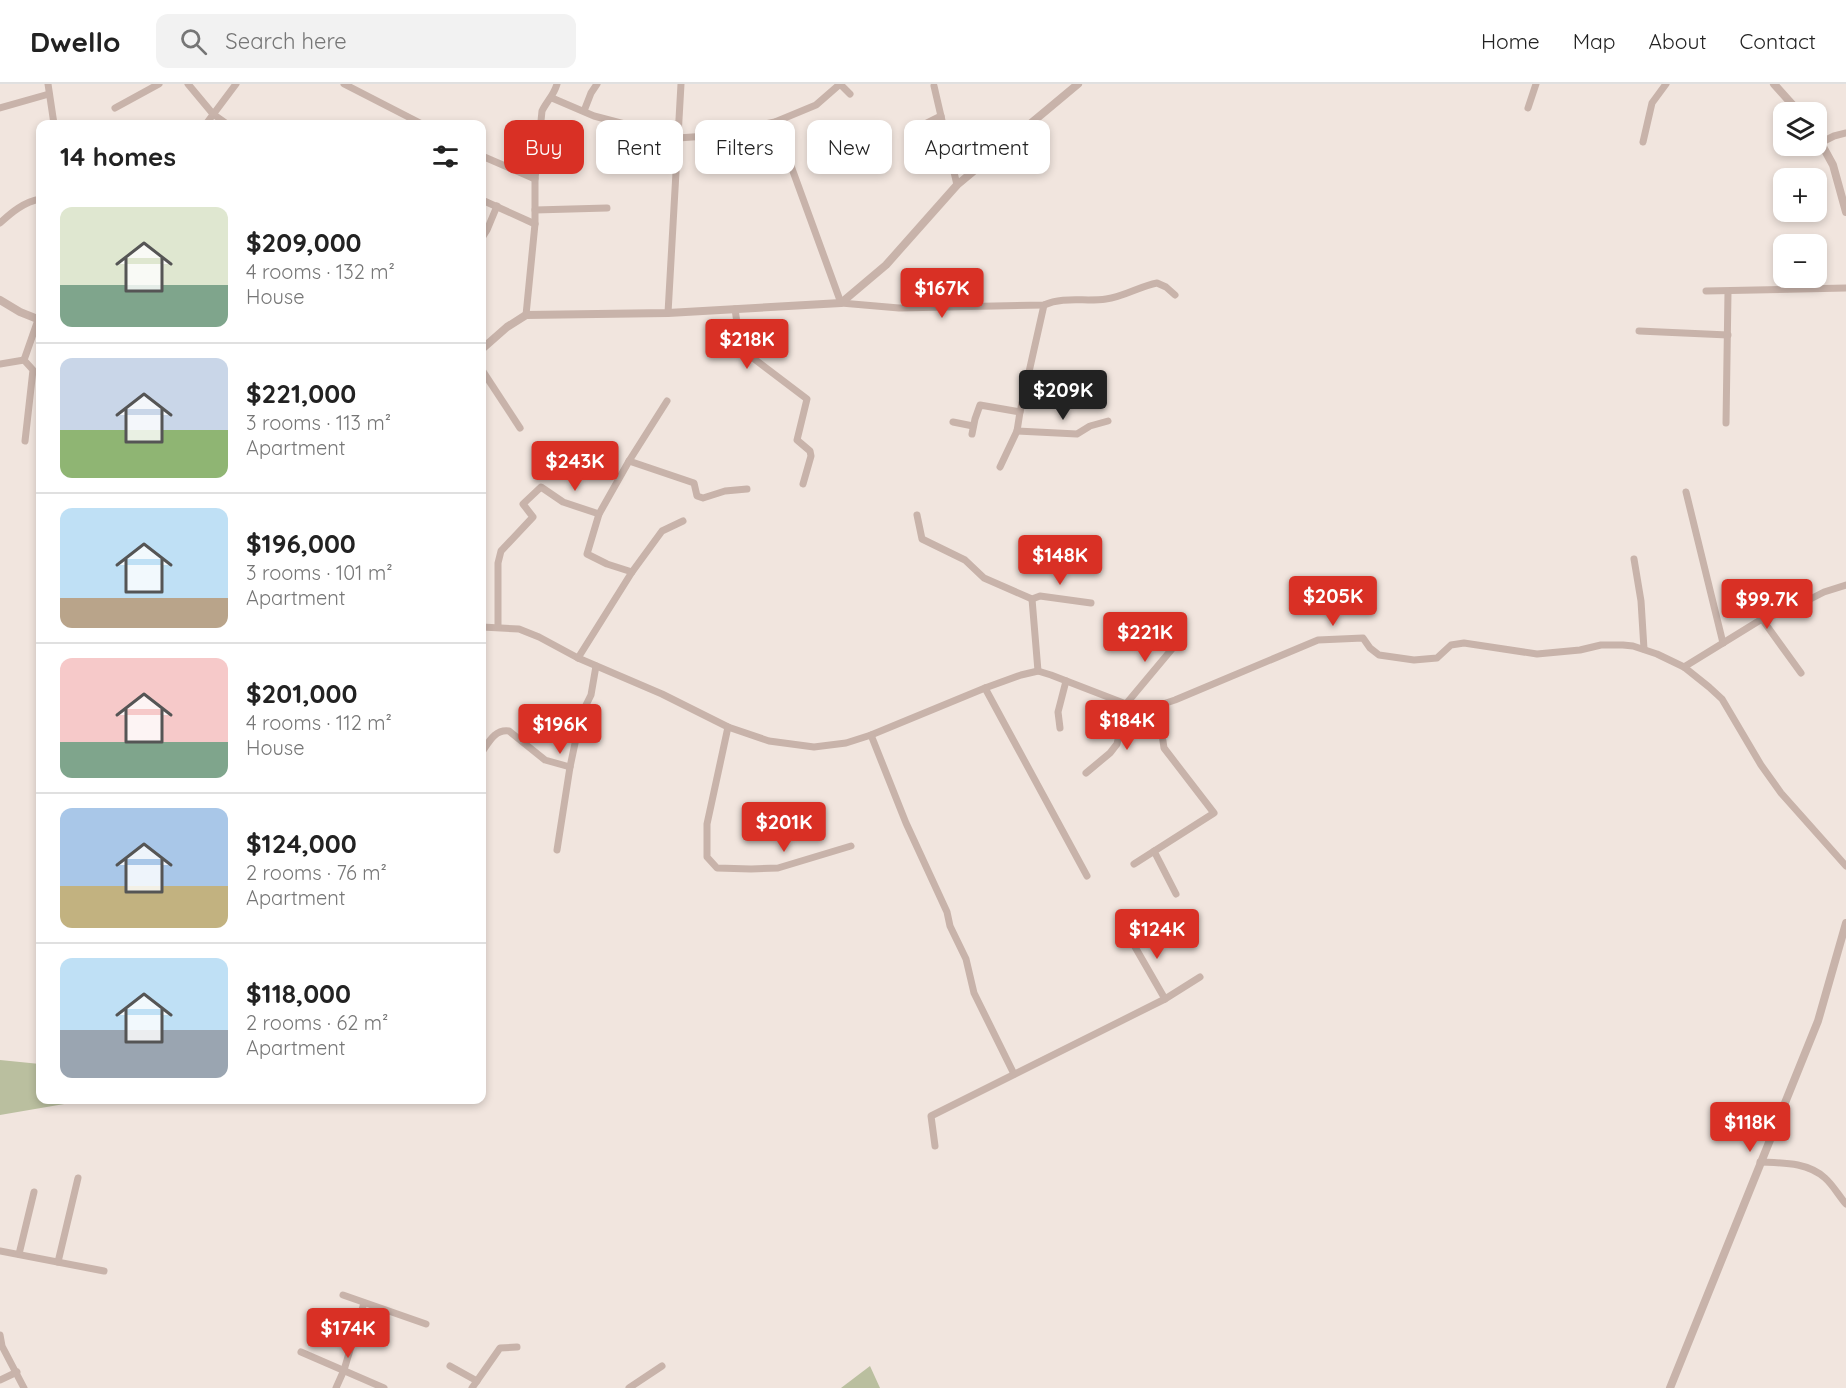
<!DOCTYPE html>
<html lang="en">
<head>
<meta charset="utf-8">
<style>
  body { margin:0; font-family:Quicksand,sans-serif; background:#f2f2f2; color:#222; height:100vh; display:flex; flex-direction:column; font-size:22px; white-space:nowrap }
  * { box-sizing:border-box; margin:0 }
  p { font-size:20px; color:#767676 }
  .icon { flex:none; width:33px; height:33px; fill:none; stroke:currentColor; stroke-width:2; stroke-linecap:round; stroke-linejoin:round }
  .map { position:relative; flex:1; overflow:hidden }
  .sheet { position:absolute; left:36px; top:36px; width:450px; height:984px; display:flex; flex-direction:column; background:#fff; border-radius:12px; box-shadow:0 3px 9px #0003 }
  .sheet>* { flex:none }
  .banner { position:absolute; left:504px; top:36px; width:570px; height:54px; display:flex; gap:12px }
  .fabs { position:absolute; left:1773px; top:18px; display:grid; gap:12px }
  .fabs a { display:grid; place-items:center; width:54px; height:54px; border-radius:12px; background:#fff; box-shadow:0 3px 9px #0003; font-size:30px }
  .price { position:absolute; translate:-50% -51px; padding:0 14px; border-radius:6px; background:#d93025; color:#fff; font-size:20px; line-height:39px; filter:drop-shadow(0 2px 3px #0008) }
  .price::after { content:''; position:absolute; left:50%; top:36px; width:18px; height:14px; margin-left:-9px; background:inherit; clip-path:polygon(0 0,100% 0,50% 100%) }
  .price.on { background:#222; color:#fff }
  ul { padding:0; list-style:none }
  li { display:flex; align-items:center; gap:18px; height:150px; padding:0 24px }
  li+li { border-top:2px solid #e0e0e0 }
  li span { display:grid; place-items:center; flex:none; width:168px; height:120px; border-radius:12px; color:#555 }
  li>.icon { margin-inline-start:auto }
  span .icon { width:72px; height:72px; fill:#fffc; stroke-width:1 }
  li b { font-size:26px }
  h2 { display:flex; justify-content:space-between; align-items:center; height:72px; padding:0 24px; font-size:26px }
  .tag { padding:0 21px; border-radius:12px; background:#fff; box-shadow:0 3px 9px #0003; font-size:21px; line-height:54px }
  .tag.on { background:#d93025; color:#fff }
  header { display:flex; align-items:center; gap:36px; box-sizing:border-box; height:84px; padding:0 30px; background:#fff; border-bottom:2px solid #e0e0e0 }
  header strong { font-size:28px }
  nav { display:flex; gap:33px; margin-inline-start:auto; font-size:21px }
  .search { width:420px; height:54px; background:#f2f2f2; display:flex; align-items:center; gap:15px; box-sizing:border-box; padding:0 21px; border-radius:12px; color:#767676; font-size:22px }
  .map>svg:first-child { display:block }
  .green { fill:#babf9f }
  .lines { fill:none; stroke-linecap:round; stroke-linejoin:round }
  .minor { stroke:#c8b3aa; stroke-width:7 }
  .tertiary { stroke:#c8b3aa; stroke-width:8 }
</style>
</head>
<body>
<header>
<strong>Dwello</strong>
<div class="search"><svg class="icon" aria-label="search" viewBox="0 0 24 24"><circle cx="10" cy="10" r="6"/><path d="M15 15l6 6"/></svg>Search here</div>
<nav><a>Home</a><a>Map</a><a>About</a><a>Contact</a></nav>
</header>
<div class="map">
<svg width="1846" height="1304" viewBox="0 0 1846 1304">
  <rect width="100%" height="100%" fill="#f1e5de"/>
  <g class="green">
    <path d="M0 976 40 980V1016H70V1019L0 1031Z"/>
    <path d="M870 1282 880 1304H841Z"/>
  </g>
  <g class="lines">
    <g class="minor">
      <path d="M48 0 54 40"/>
      <path d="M188 0 213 30 227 40"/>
      <path d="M344 0 422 40"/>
      <path d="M934 2 957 101"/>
      <path d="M552 14 594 32 678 54 707 52 775 38 816 21 840 0 850 10"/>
      <path d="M0 24 49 10"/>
      <path d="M115 24 159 0"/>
      <path d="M1528 24 1536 0"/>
      <path d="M584 27 591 9 597 0"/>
      <path d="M775 38 841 219 899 224 1044 221C1064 212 1085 218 1106 215 1124 213 1140 202 1157 199L1166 203 1175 211"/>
      <path d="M206 40 236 0"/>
      <path d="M917 44 941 32"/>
      <path d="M1643 58 1652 19 1666 0"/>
      <path d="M1822 58 1834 52 1846 49"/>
      <path d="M482 72 535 95"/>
      <path d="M482 116 535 140"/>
      <path d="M535 126 607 124"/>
      <path d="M0 139C12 128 24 118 40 115"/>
      <path d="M482 154 487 146 497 122"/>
      <path d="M1706 207 1846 204"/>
      <path d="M735 225 739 253 749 271 807 315 797 356 810 367 811 372 803 400"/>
      <path d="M668 229 681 0"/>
      <path d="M526 231 535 140V95L542 27C547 17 554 11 557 0"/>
      <path d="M1639 247 1728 251"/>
      <path d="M0 280 24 276"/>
      <path d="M482 286 520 344"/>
      <path d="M953 338 973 342"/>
      <path d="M1726 339 1728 208"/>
      <path d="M1017 347 1077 350 1090 342 1108 337"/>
      <path d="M972 350 975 335 980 321 1020 328"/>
      <path d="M25 357 33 286 24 276 38 236"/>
      <path d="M629 377 694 399 697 412 703 414 725 407 747 405"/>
      <path d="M1000 383 1017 347 1020 328 1044 221"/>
      <path d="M1686 408 1723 559"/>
      <path d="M917 431 922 455 965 476 984 494 1032 515 1040 512 1091 519"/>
      <path d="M1634 475 1641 517 1644 565"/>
      <path d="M632 488 607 480 587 470 599 430 629 377 667 317"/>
      <path d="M1032 515 1038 587"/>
      <path d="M1762 535 1801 589"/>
      <path d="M482 543 519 545 539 553 578 574 662 610 728 643 769 657 814 663 846 659 871 651 985 604 1021 591 1038 587 1051 591 1126 620 1151 624 1175 616 1318 556 1363 554 1370 564 1379 571 1414 576 1437 574 1451 561 1464 559 1537 570 1580 566 1601 561H1623L1633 562 1657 570 1684 583 1709 603 1722 615 1761 681 1781 709 1846 782"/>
      <path d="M498 543V479L501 467 533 433 523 420 541 403 563 418 599 430"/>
      <path d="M578 574 632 488 662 447 683 437"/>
      <path d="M1684 583 1762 535 1789 526 1824 508 1846 501"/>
      <path d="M985 604 1087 792"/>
      <path d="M728 643 707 740V773L717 784 751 785 778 784 851 762"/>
      <path d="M1060 644 1058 628 1066 597"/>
      <path d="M871 651 906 739 947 828 950 842 966 875 974 909 1014 990"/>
      <path d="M482 668C489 658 495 645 509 647L545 676 570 683"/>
      <path d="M1086 689 1110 669 1117 660 1126 620 1182 553"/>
      <path d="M557 766 570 683 581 631 591 611 596 582"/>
      <path d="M1154 767 1176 810"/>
      <path d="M1134 780 1214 729 1164 664 1160 637 1151 624"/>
      <path d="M1127 849 1165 915"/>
      <path d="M935 1062 931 1032 1165 915 1200 893"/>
      <path d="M1760 1078C1783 1079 1807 1078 1825 1094 1833 1101 1839 1112 1846 1120"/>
      <path d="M0 1167 104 1187"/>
      <path d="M19 1170 34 1108"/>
      <path d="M58 1178 78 1094"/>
      <path d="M343 1211 426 1240"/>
      <path d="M0 1251 2 1262 24 1304"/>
      <path d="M301 1268 384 1304"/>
      <path d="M450 1282 477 1297"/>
      <path d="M0 1296 17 1288"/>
      <path d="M336 1304 344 1286 364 1219"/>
      <path d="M472 1304 500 1264 517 1263"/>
      <path d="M629 1304 662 1282"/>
    </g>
    <g class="tertiary">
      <path d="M1774 0 1799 28"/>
      <path d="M1816 50 1833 81 1846 128"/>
      <path d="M0 216 20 228 40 236"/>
      <path d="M482 265 507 243 526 231 668 229 841 219 886 181 957 101 1078 0"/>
      <path d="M1670 1304 1818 937 1846 839"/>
    </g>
  </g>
</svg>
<div class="fabs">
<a><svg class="icon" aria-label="layers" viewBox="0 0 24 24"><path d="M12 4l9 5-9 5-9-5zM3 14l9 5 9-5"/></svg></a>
<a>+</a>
<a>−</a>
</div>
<b class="price" style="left:942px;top:235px">$167K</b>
<b class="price" style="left:747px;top:286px">$218K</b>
<b class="price on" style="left:1063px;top:337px">$209K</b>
<b class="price" style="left:575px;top:408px">$243K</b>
<b class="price" style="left:1060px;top:502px">$148K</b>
<b class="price" style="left:1333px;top:543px">$205K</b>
<b class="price" style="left:1767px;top:546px">$99.7K</b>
<b class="price" style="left:1145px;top:579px">$221K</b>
<b class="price" style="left:1127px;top:667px">$184K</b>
<b class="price" style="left:560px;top:671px">$196K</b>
<b class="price" style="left:784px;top:769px">$201K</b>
<b class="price" style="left:1157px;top:876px">$124K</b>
<b class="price" style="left:1750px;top:1069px">$118K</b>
<b class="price" style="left:348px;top:1275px">$174K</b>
<div class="banner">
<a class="tag on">Buy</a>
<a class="tag">Rent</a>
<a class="tag">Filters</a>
<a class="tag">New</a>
<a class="tag">Apartment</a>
</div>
<section class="sheet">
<h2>14 homes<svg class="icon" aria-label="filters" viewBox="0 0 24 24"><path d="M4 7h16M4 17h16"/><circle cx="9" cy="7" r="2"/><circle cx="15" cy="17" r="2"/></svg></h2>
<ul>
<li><span style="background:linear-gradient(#dfe7d0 65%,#7fa58c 0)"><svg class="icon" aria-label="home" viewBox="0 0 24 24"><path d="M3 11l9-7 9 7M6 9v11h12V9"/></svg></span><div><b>$209,000</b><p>4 rooms · 132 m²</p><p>House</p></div></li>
<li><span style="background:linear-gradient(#c9d6e8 60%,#8fb573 0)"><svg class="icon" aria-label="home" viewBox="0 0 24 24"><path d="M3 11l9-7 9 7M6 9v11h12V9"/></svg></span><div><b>$221,000</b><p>3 rooms · 113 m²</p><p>Apartment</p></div></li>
<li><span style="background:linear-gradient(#bfe0f5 75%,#b9a48a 0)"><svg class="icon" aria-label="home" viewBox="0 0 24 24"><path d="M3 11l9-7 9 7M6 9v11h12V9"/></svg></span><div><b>$196,000</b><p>3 rooms · 101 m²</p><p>Apartment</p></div></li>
<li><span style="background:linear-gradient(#f6c9c9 70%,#7fa58c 0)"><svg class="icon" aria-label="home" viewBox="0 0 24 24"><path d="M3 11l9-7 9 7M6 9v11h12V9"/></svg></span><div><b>$201,000</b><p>4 rooms · 112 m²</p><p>House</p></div></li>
<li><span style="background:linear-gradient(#a9c7e8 65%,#c2b280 0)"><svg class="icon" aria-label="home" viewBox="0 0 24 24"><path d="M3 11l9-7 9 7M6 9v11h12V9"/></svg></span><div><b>$124,000</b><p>2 rooms · 76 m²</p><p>Apartment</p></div></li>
<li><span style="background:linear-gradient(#bfe0f5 60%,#9aa5b1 0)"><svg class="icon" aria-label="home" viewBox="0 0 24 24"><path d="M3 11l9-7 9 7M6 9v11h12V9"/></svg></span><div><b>$118,000</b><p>2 rooms · 62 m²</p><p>Apartment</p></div></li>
</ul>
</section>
</div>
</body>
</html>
